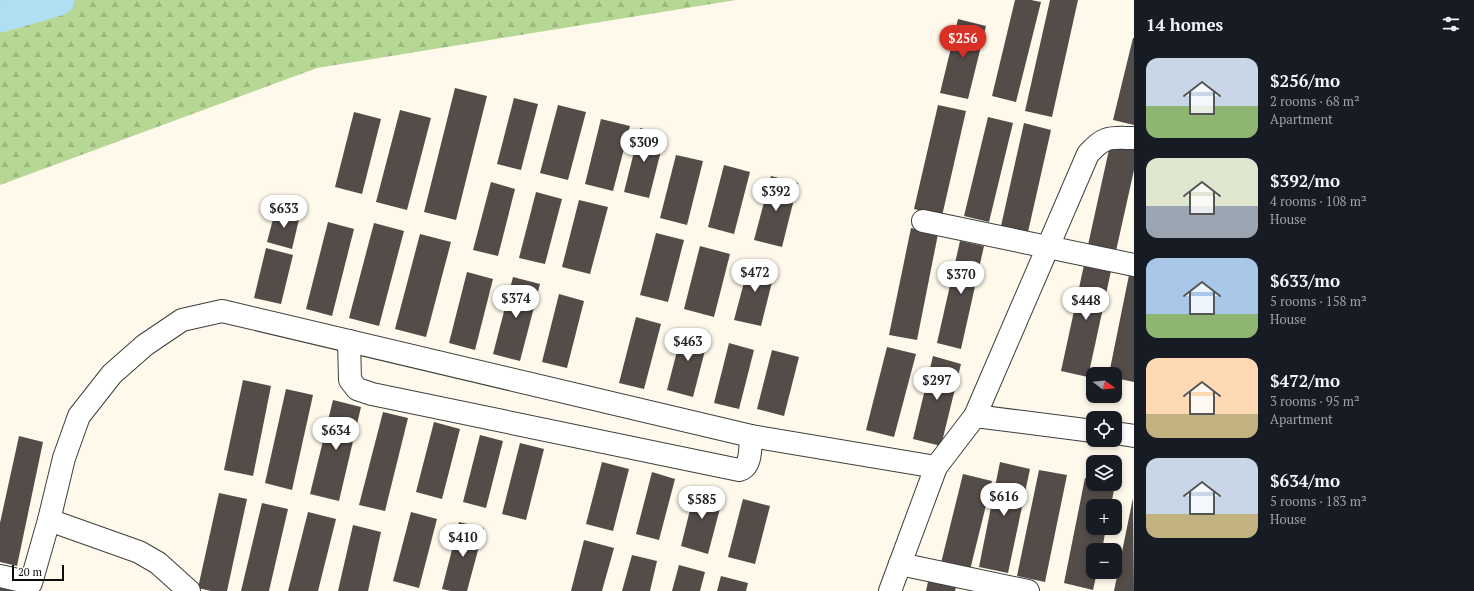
<!DOCTYPE html>
<html lang="en">
<head>
<meta charset="utf-8">
<style>
  body { margin:0; font-family:"PT Serif",serif; background:#20242c; color:#f1f3f6; height:100vh; display:flex; flex-direction:column; font-size:15px; white-space:nowrap }
  * { box-sizing:border-box; margin:0 }
  p { font-size:13px; color:#9ea1a6 }
  .icon { flex:none; width:22px; height:22px; fill:none; stroke:currentColor; stroke-width:2; stroke-linecap:round; stroke-linejoin:round }
  .map { position:relative; flex:1; overflow:hidden }
  .details { display:flex; flex-direction:column; background:#171b24; width:340px }
  .details>* { flex:none }
  .needle { width:26px; rotate:106deg }
  .tools { position:absolute; left:1086px; top:367px; display:grid; gap:8px }
  .tools a { display:grid; place-items:center; width:36px; height:36px; border-radius:8px; background:#171b24; box-shadow:0 2px 6px #0003; font-size:20px }
  .scale { position:absolute; left:12px; bottom:10px; width:52px; box-sizing:border-box; padding-left:4px; border:2px solid #0b0b0b; border-top:0; font-size:11px; line-height:14px; white-space:nowrap; color:#0b0b0b; -webkit-text-stroke:3px #fff; paint-order:stroke }
  .price { position:absolute; translate:-50% -34px; padding:0 9px; border-radius:14px; background:#fff; color:#222; font-size:13px; line-height:26px; filter:drop-shadow(0 1px 2px #0008) }
  .price::after { content:''; position:absolute; left:50%; top:24px; width:12px; height:9px; margin-left:-6px; background:inherit; clip-path:polygon(0 0,100% 0,50% 100%) }
  .price.current { background:#d93025; color:#fff }
  ul { padding:0; list-style:none }
  li { display:flex; align-items:center; gap:12px; height:100px; padding:0 12px }
  li span { display:grid; place-items:center; flex:none; width:112px; height:80px; border-radius:12px; color:#555 }
  li>.icon { margin-inline-start:auto }
  span .icon { width:48px; height:48px; fill:#fffc; stroke-width:1 }
  li b { font-size:17px }
  h2 { display:flex; justify-content:space-between; align-items:center; height:48px; padding:0 12px; font-size:17px }
  main { display:flex; flex:1; min-height:0 }
  .map>svg:first-child { display:block }
  .forest { fill:url(#forest-firs) }
  .lines { fill:none; stroke-linecap:round; stroke-linejoin:round }
  .river { stroke:#b0dff4; stroke-width:31 }
  .building { fill:#534c48 }
  .minor-casing { stroke:#3e3e3e; stroke-width:24 }
  .minor { stroke:#fff; stroke-width:22 }
</style>
</head>
<body>
<main>
<div class="map">
<svg width="1134" height="591" viewBox="0 0 1134 591">
  <defs>
    <pattern id="forest-firs" width="22" height="20" patternUnits="userSpaceOnUse"><rect width="22" height="20" fill="#b7d795"/><path d="M5 1l3.5 6h-7zM16 11l3.5 6h-7z" fill="#9cb77f"/></pattern>
  </defs>
  <rect width="100%" height="100%" fill="#fef9ea"/>
  <path class="forest" d="M0 0H736L317 68 0 185Z"/>
  <g class="lines">
    <path class="river" d="M0 17 59 0"/>
  </g>
  <g class="building">
    <path d="M1015 0H1031L1041 2 1016 102 992 96Z"/>
    <path d="M1050 0H1078L1052 117 1025 111Z"/>
    <path d="M958 19 986 26 968 99 940 93Z"/>
    <path d="M1133 38H1134V125L1113 120Z"/>
    <path d="M455 88 487 96 456 220 424 212Z"/>
    <path d="M514 98 538 104 521 170 497 164Z"/>
    <path d="M558 105 586 112 568 180 540 173Z"/>
    <path d="M938 105 966 111 942 216 914 209Z"/>
    <path d="M400 110 431 118 407 210 376 202Z"/>
    <path d="M354 112 381 119 362 194 335 187Z"/>
    <path d="M988 117 1013 123 989 222 964 216Z"/>
    <path d="M601 119 630 126 613 191 585 184Z"/>
    <path d="M1024 123 1051 130 1028 232 1001 226Z"/>
    <path d="M640 128 665 135 649 198 624 192Z"/>
    <path d="M1110 145 1134 150V170L1116 251 1088 245Z"/>
    <path d="M676 155 703 161 687 225 660 218Z"/>
    <path d="M724 165 750 172 734 234 708 227Z"/>
    <path d="M771 176 798 183 782 247 754 240Z"/>
    <path d="M491 182 515 189 498 256 473 250Z"/>
    <path d="M536 192 562 199 545 264 519 258Z"/>
    <path d="M579 200 608 207 590 274 562 267Z"/>
    <path d="M276 208 300 215 292 249 267 242Z"/>
    <path d="M328 222 354 229 332 316 306 309Z"/>
    <path d="M374 223 404 231 379 326 349 318Z"/>
    <path d="M911 228 938 234 917 340 889 335Z"/>
    <path d="M656 233 684 240 668 302 640 295Z"/>
    <path d="M420 234 451 242 426 337 395 329Z"/>
    <path d="M960 241 984 246 961 349 937 343Z"/>
    <path d="M700 246 730 254 714 317 684 309Z"/>
    <path d="M266 248 293 255 281 304 254 298Z"/>
    <path d="M750 260 776 266 761 326 734 320Z"/>
    <path d="M1084 265 1111 271 1088 377 1061 371Z"/>
    <path d="M467 272 493 279 475 350 449 343Z"/>
    <path d="M1129 275 1134 276V382L1115 378V374H1109Z"/>
    <path d="M513 277 540 284 520 361 493 354Z"/>
    <path d="M559 294 584 301 567 368 542 362Z"/>
    <path d="M636 317 661 324 644 389 619 383Z"/>
    <path d="M683 328 709 335 693 397 667 390Z"/>
    <path d="M729 343 754 350 739 409 714 403Z"/>
    <path d="M887 347 916 354 894 437 866 430Z"/>
    <path d="M772 350 799 357 784 416 757 409Z"/>
    <path d="M933 356 961 364 941 446 913 439Z"/>
    <path d="M243 380 271 386 253 476 224 470Z"/>
    <path d="M286 389 313 395 292 490 265 483Z"/>
    <path d="M333 400 361 407 339 501 310 494Z"/>
    <path d="M383 412 408 418 385 511 359 505Z"/>
    <path d="M434 422 460 429 442 499 416 492Z"/>
    <path d="M480 435 503 441 486 508 463 502Z"/>
    <path d="M19 436 43 442 17 566 0 562V523Z"/>
    <path d="M520 443 544 449 526 520 502 514Z"/>
    <path d="M602 462 629 469 613 531 586 524Z"/>
    <path d="M1000 462 1030 469 1008 573 979 567Z"/>
    <path d="M1039 470 1067 475 1045 582 1017 576Z"/>
    <path d="M652 472 675 479 659 540 636 534Z"/>
    <path d="M963 474 992 481 970 570 941 563Z"/>
    <path d="M1085 478 1093 480V484H1115L1111 506H1093V528H1106L1102 550H1093V572H1097L1093 590 1064 583Z"/>
    <path d="M696 486 724 493 708 554 681 546Z"/>
    <path d="M219 493 247 499 227 591H211L198 588Z"/>
    <path d="M1133 498 1134 591H1114Z"/>
    <path d="M743 499 770 506 755 564 728 557Z"/>
    <path d="M262 503 288 509 269 591H241Z"/>
    <path d="M308 512 336 519 318 591H288Z"/>
    <path d="M411 512 437 519 419 588 393 581Z"/>
    <path d="M459 522 484 528 467 591H451L442 589Z"/>
    <path d="M353 525 381 532 368 591H338Z"/>
    <path d="M584 540 614 548 602 591H571Z"/>
    <path d="M632 555 657 561 650 591H622Z"/>
    <path d="M679 565 705 572 700 591H672Z"/>
    <path d="M721 576 748 583 746 591H717Z"/>
    <path d="M929 577 957 583 955 591H926Z"/>
    <path d="M0 586 14 589V591H0Z"/>
  </g>
  <g class="lines">
    <g class="minor-casing">
      <g id="minor">
        <path d="M923 221 1134 265"/>
        <path d="M349 341 350 380 357 389 372 394 739 470C752 467 750 447 751 436"/>
        <path d="M975 416 1088 154C1105 135 1110 138 1134 138"/>
        <path d="M1115 433 1134 436"/>
        <path d="M49 520 139 552 158 563 189 591"/>
        <path d="M900 564 1028 591"/>
        <path d="M0 576 31 583 49 520 64 458 79 416 112 374 145 345 182 320 222 311 751 436 936 467 975 416 1093 431"/>
        <path d="M890 591 936 467"/>
      </g>
    </g>
    <use href="#minor" class="minor"/>
  </g>
</svg>
<div class="tools">
<a><svg class="needle" viewBox="-14 -14 28 28"><path d="M0-13l5 13h-10z" fill="#e53935"/><path d="M0 13l5-13h-10z" fill="#9ea1a6"/></svg></a>
<a><svg class="icon" aria-label="locate" viewBox="0 0 24 24"><circle cx="12" cy="12" r="6"/><path d="M12 2v4M12 18v4M2 12h4M18 12h4"/></svg></a>
<a><svg class="icon" aria-label="layers" viewBox="0 0 24 24"><path d="M12 4l9 5-9 5-9-5zM3 14l9 5 9-5"/></svg></a>
<a>+</a>
<a>−</a>
</div>
<div class="scale">20 m</div>
<b class="price current" style="left:963px;top:59px">$256</b>
<b class="price" style="left:644px;top:163px">$309</b>
<b class="price" style="left:776px;top:212px">$392</b>
<b class="price" style="left:284px;top:229px">$633</b>
<b class="price" style="left:755px;top:293px">$472</b>
<b class="price" style="left:961px;top:295px">$370</b>
<b class="price" style="left:516px;top:319px">$374</b>
<b class="price" style="left:1086px;top:321px">$448</b>
<b class="price" style="left:688px;top:362px">$463</b>
<b class="price" style="left:937px;top:401px">$297</b>
<b class="price" style="left:336px;top:451px">$634</b>
<b class="price" style="left:1004px;top:517px">$616</b>
<b class="price" style="left:702px;top:520px">$585</b>
<b class="price" style="left:463px;top:558px">$410</b>
</div>
<section class="details">
<h2>14 homes<svg class="icon" aria-label="filters" viewBox="0 0 24 24"><path d="M4 7h16M4 17h16"/><circle cx="9" cy="7" r="2"/><circle cx="15" cy="17" r="2"/></svg></h2>
<ul>
<li><span style="background:linear-gradient(#c9d6e8 60%,#8fb573 0)"><svg class="icon" aria-label="home" viewBox="0 0 24 24"><path d="M3 11l9-7 9 7M6 9v11h12V9"/></svg></span><div><b>$256/mo</b><p>2 rooms · 68 m²</p><p>Apartment</p></div></li>
<li><span style="background:linear-gradient(#dfe7d0 60%,#9aa5b1 0)"><svg class="icon" aria-label="home" viewBox="0 0 24 24"><path d="M3 11l9-7 9 7M6 9v11h12V9"/></svg></span><div><b>$392/mo</b><p>4 rooms · 108 m²</p><p>House</p></div></li>
<li><span style="background:linear-gradient(#a9c7e8 70%,#8fb573 0)"><svg class="icon" aria-label="home" viewBox="0 0 24 24"><path d="M3 11l9-7 9 7M6 9v11h12V9"/></svg></span><div><b>$633/mo</b><p>5 rooms · 158 m²</p><p>House</p></div></li>
<li><span style="background:linear-gradient(#ffd9b3 70%,#c2b280 0)"><svg class="icon" aria-label="home" viewBox="0 0 24 24"><path d="M3 11l9-7 9 7M6 9v11h12V9"/></svg></span><div><b>$472/mo</b><p>3 rooms · 95 m²</p><p>Apartment</p></div></li>
<li><span style="background:linear-gradient(#c9d6e8 70%,#c2b280 0)"><svg class="icon" aria-label="home" viewBox="0 0 24 24"><path d="M3 11l9-7 9 7M6 9v11h12V9"/></svg></span><div><b>$634/mo</b><p>5 rooms · 183 m²</p><p>House</p></div></li>
</ul>
</section>
</main>
</body>
</html>
